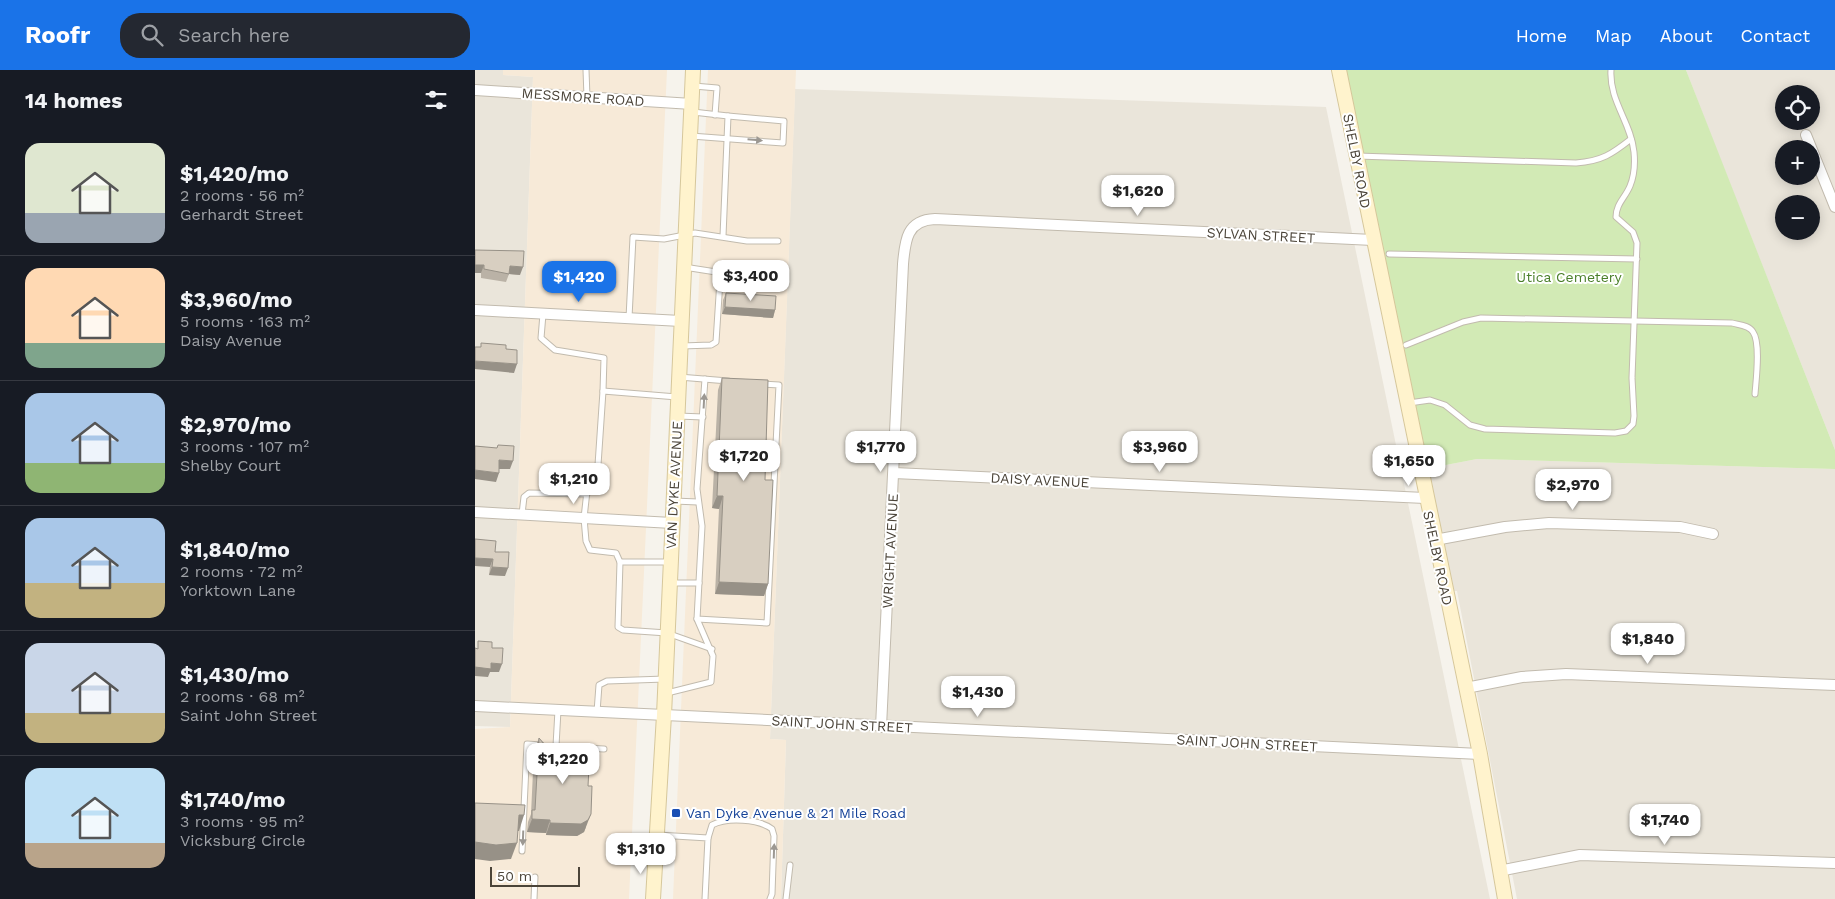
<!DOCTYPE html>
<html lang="en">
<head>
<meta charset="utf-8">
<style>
  body { margin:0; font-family:"Work Sans",sans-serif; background:#242831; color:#f1f3f6; height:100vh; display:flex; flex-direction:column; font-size:19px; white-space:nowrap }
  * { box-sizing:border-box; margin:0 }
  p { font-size:16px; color:#9ea1a6 }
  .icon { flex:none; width:28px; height:28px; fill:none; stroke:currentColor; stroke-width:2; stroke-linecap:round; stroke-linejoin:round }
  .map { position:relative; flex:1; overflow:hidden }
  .details { display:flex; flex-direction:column; background:#171b24; width:475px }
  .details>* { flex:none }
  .controls { position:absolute; left:1300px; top:15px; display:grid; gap:10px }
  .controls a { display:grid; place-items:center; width:45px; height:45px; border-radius:50%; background:#171b24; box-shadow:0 2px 12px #0003; font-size:25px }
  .scale { position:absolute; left:15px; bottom:12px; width:90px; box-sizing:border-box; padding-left:5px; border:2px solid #4b4439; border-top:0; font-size:14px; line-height:18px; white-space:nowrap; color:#4b4439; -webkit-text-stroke:4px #fff; paint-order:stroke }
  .price { position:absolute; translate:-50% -42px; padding:0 11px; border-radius:10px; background:#fff; color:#222; font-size:16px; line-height:32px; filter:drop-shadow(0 1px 2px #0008) }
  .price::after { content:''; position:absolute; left:50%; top:30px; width:15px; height:11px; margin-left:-8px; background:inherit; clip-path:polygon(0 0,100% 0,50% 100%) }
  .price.current { background:#1a73e8; color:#fff }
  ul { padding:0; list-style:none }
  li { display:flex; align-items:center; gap:15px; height:125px; padding:0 25px }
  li+li { border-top:1px solid #363941 }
  li span { display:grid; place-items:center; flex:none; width:140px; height:100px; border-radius:15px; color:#555 }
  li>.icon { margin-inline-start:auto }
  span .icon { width:60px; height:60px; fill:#fffc; stroke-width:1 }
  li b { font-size:21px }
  h2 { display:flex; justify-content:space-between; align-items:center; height:60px; padding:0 25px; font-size:21px }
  header { display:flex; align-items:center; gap:30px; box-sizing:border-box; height:70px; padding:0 25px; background:#1a73e8; color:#fff }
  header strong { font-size:24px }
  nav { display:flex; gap:28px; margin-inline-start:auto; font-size:18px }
  .search { width:350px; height:45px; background:#242831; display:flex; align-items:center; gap:12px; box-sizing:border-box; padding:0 18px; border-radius:20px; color:#9ea1a6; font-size:19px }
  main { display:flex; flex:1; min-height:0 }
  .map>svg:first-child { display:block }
  .residential { fill:#eae5da; fill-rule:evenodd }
  .commercial { fill:#f7ead8 }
  .green { fill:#d2eab5 }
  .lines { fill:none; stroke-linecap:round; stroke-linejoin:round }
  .lane-casing { stroke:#c2bbae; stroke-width:7 }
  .street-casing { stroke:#c2bbae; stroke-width:12 }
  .secondary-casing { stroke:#d6c79b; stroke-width:16 }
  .lane { stroke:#fff; stroke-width:5 }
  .street { stroke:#fff; stroke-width:10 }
  .secondary { stroke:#fff3cd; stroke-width:14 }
  .wall { fill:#bab2a6 }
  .shaded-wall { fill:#979187 }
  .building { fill:#d8cfc1; stroke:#979187 }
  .oneway { fill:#9c9892 }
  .transit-dot { fill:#1a4fb4; stroke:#fff; stroke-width:2 }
  .labels { text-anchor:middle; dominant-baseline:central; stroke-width:4; stroke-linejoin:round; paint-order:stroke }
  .street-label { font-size:14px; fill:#4b4439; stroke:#fff }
  .park-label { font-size:14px; fill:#4a7f2a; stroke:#fff }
  .transit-label { font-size:14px; fill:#164399; stroke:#fff; text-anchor:start }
</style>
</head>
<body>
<header>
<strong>Roofr</strong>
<div class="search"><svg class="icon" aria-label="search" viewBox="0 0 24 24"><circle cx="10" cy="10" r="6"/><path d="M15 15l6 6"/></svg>Search here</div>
<nav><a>Home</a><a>Map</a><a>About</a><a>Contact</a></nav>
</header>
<main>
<section class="details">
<h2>14 homes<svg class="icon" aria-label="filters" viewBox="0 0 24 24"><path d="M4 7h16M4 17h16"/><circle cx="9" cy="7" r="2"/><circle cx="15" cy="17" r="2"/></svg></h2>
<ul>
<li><span style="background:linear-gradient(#dfe7d0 70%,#9aa5b1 0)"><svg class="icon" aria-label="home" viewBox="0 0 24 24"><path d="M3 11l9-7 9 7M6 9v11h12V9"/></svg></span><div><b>$1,420/mo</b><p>2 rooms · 56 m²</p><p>Gerhardt Street</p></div></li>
<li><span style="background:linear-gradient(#ffd9b3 75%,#7fa58c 0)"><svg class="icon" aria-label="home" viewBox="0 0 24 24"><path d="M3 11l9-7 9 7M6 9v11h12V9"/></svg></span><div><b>$3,960/mo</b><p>5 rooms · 163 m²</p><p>Daisy Avenue</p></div></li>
<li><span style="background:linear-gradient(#a9c7e8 70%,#8fb573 0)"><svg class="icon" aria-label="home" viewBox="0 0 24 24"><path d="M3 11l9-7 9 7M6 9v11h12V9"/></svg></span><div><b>$2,970/mo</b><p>3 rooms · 107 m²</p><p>Shelby Court</p></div></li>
<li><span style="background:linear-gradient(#a9c7e8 65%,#c2b280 0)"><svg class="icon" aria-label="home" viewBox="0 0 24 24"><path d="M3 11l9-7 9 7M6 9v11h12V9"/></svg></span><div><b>$1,840/mo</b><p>2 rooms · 72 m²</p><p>Yorktown Lane</p></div></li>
<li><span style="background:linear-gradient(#c9d6e8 70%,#c2b280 0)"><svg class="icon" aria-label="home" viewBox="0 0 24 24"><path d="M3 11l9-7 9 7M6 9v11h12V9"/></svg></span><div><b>$1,430/mo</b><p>2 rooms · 68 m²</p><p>Saint John Street</p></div></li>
<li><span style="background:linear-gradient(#bfe0f5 75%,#b9a48a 0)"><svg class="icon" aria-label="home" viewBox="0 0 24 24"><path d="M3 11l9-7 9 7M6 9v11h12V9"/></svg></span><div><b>$1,740/mo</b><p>3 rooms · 95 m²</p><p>Vicksburg Circle</p></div></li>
</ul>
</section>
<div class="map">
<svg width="1360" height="829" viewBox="0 0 1360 829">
  <rect width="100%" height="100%" fill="#f6f3ec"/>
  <g class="residential">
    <path d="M0 0H28V5L58 7 35 657 0 656Z"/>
    <path d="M1211 0H1360V380L1234 60ZM1309 24H1336V51H1309ZM1309 79H1336V106H1309ZM1309 134H1336V161H1309Z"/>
    <path d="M320 19 851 37 1015 829H306L311 670 295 669Z"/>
    <path d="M1002 389 1360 399V829H1042L982 521H971L945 400Z"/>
  </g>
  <g class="commercial">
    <path d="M28 0H192L154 829H0V659L35 657 58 7 28 5Z"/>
    <path d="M233 0H321L295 669 311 670 306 829H198Z"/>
  </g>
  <path class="green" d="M864 0H1211L1360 380V399L1002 389 945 400Z"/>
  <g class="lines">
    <g class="lane-casing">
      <g id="lane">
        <path d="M111 0 112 27"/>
        <path d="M219 16 242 18 240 45"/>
        <path d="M218 42 253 46 248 166"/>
        <path d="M216 66 308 73 309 51 253 46"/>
        <path d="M882 86 1101 93C1127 91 1137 84 1156 69"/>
        <path d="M914 184 1162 189"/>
        <path d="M68 244 66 268 80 280 129 288 128 321"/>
        <path d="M154 248 158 167 189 169 220 163 272 171H303"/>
        <path d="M931 275 988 252 1006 248 1257 253C1264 255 1274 255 1278 262 1286 273 1281 310 1280 324"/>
        <path d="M207 276 236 275 241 272 245 210 241 202 209 197"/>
        <path d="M204 307 253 311"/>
        <path d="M230 309 222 419 227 456 222 549 292 553 304 315 286 314"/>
        <path d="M934 333 955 330 970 335 995 355 1010 359 1140 363 1151 361 1158 354 1159 346 1157 308 1162 173 1158 162 1141 147C1141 134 1150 128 1155 116 1159 106 1160 92 1159 82 1156 52 1134 31 1136 0"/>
        <path d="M203 346 228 347"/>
        <path d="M199 431 223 432"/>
        <path d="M47 444 49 427 54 423 112 424"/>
        <path d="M145 492 141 483 115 480 111 471 109 448 113 412 123 395 128 321 202 327"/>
        <path d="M194 492H145L143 557 148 560 192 563 237 579"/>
        <path d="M197 513H224"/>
        <path d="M192 623 236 612 238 586 222 549"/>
        <path d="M122 642 124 615 132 611 190 609"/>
        <path d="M81 676 83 640"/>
        <path d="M110 678 129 679"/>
        <path d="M183 765 233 768 230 829"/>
        <path d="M233 768 237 755C252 747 284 749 297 759L299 766 297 824 295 829"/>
        <path d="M47 781 52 674 66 675"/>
        <path d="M59 829 60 807"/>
        <path d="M311 829 315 795"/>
      </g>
    </g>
    <g class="street-casing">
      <g id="street">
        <path d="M0 20 217 34"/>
        <path d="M1331 65 1360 137"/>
        <path d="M0 240 206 251"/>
        <path d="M419 403 950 428"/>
        <path d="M0 442 197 453"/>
        <path d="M960 470 1030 457 1074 453 1205 457 1238 464"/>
        <path d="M991 618 1047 607 1091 604 1360 615"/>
        <path d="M0 636 1005 684"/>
        <path d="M406 657 428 194C430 170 432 150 460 149L898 170"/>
        <path d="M1024 801 1105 785 1360 793"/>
      </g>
    </g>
    <g class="secondary-casing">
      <g id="secondary">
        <path d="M864 0 1005 684 1030 829"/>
        <path d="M178 829 189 645 218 0"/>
      </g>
    </g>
    <use href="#lane" class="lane"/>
    <use href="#street" class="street"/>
    <use href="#secondary" class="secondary"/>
  </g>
  <g class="wall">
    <path d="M0 180 45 205 34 204 31 212 6 208V203Z"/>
    <path d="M251 223 300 240 298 248 247 244 248 230Z"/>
    <path d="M247 308 290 410 293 514 289 526 240 524 244 439 237 438 243 320Z"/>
    <path d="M20 482 30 506 14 505 15 497Z"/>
    <path d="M64 668 70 675 113 716 111 757 109 762 102 766 71 765V763L52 762 53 752 56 744 59 680Z"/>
  </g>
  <g class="shaded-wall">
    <path d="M0 195H9L6 203H0Z"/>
    <path d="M35 196 48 197 45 205 34 204Z"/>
    <path d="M250 237 300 240 298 248 247 244Z"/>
    <path d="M0 291 42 294 39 303 0 299Z"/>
    <path d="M24 390 38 391 35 399H21Z"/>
    <path d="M0 400 24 403 21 412 0 409Z"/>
    <path d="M242 426H248L244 439 237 438Z"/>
    <path d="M0 488 18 489 15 497 0 496Z"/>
    <path d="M17 497 33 498 30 506 14 505Z"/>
    <path d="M244 512 293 514 289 526 240 524Z"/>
    <path d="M16 593 27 594 24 602H15L13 607 0 606V597Z"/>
    <path d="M116 744 109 762 102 766 71 765 75 753Z"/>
    <path d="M44 745H49L44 761H38Z"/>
    <path d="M57 749 75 750 71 763 52 762Z"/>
    <path d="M0 772 42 773 36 789 15 791 0 789Z"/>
  </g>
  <g class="building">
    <path d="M0 180 49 181 48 197 35 196 34 204 9 199V195H0Z"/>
    <path d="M251 223 301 226 300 240 250 237Z"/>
    <path d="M6 273 31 275V279L42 280V294L0 291V277H6Z"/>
    <path d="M247 308 293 310 290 410H298L293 514 244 512 248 426H242Z"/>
    <path d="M23 375 39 376 38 391 24 390V403L0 400V376L22 378Z"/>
    <path d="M0 469 21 471 20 482H34L33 498 17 497 18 489 0 488Z"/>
    <path d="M3 571 17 572V578H28L27 594 16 593V599L0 597V578L3 579Z"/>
    <path d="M64 668 70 675 115 678 113 716H117L116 744 113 750 106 754 75 753V750L57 749V740H60Z"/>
    <path d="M0 733 50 735 49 745H44L42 773 21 775 0 772Z"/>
  </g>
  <defs><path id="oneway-solid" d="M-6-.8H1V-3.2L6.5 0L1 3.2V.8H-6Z" transform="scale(1.25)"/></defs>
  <g class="oneway">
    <use href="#oneway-solid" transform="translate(280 70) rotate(5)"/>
    <use href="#oneway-solid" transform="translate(229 331) rotate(-87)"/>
    <use href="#oneway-solid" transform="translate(48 768) rotate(92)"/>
    <use href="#oneway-solid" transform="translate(299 781) rotate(-88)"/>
  </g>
  <rect class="transit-dot" x="196" y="738" width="10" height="10" rx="2.5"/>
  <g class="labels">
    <g class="street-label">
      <text transform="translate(108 27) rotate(4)">MESSMORE ROAD</text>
      <text transform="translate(882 91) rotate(79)">SHELBY ROAD</text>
      <text transform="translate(786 165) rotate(3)">SYLVAN STREET</text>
      <text transform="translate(565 410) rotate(3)">DAISY AVENUE</text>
      <text transform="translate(199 415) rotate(-87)">VAN DYKE AVENUE</text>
      <text transform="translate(415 481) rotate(-87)">WRIGHT AVENUE</text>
      <text transform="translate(963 488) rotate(78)">SHELBY ROAD</text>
      <text transform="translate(367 654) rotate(3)">SAINT JOHN STREET</text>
      <text transform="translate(772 673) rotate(3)">SAINT JOHN STREET</text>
    </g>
    <g class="park-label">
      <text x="1094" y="207">Utica Cemetery</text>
    </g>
    <g class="transit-label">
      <text x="211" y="743">Van Dyke Avenue &amp; 21 Mile Road</text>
    </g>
  </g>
</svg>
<div class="controls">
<a><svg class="icon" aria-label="locate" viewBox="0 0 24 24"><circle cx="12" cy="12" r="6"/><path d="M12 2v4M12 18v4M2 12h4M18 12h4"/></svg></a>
<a>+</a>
<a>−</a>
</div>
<div class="scale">50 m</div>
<b class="price" style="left:663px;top:147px">$1,620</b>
<b class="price" style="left:276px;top:232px">$3,400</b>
<b class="price current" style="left:104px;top:233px">$1,420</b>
<b class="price" style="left:406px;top:403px">$1,770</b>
<b class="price" style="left:685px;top:403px">$3,960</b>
<b class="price" style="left:269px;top:412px">$1,720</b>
<b class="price" style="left:934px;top:417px">$1,650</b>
<b class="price" style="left:99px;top:435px">$1,210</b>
<b class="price" style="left:1098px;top:441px">$2,970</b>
<b class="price" style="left:1173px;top:595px">$1,840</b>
<b class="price" style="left:503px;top:648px">$1,430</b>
<b class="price" style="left:88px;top:715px">$1,220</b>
<b class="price" style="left:1190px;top:776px">$1,740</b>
<b class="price" style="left:166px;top:805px">$1,310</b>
</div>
</main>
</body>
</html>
